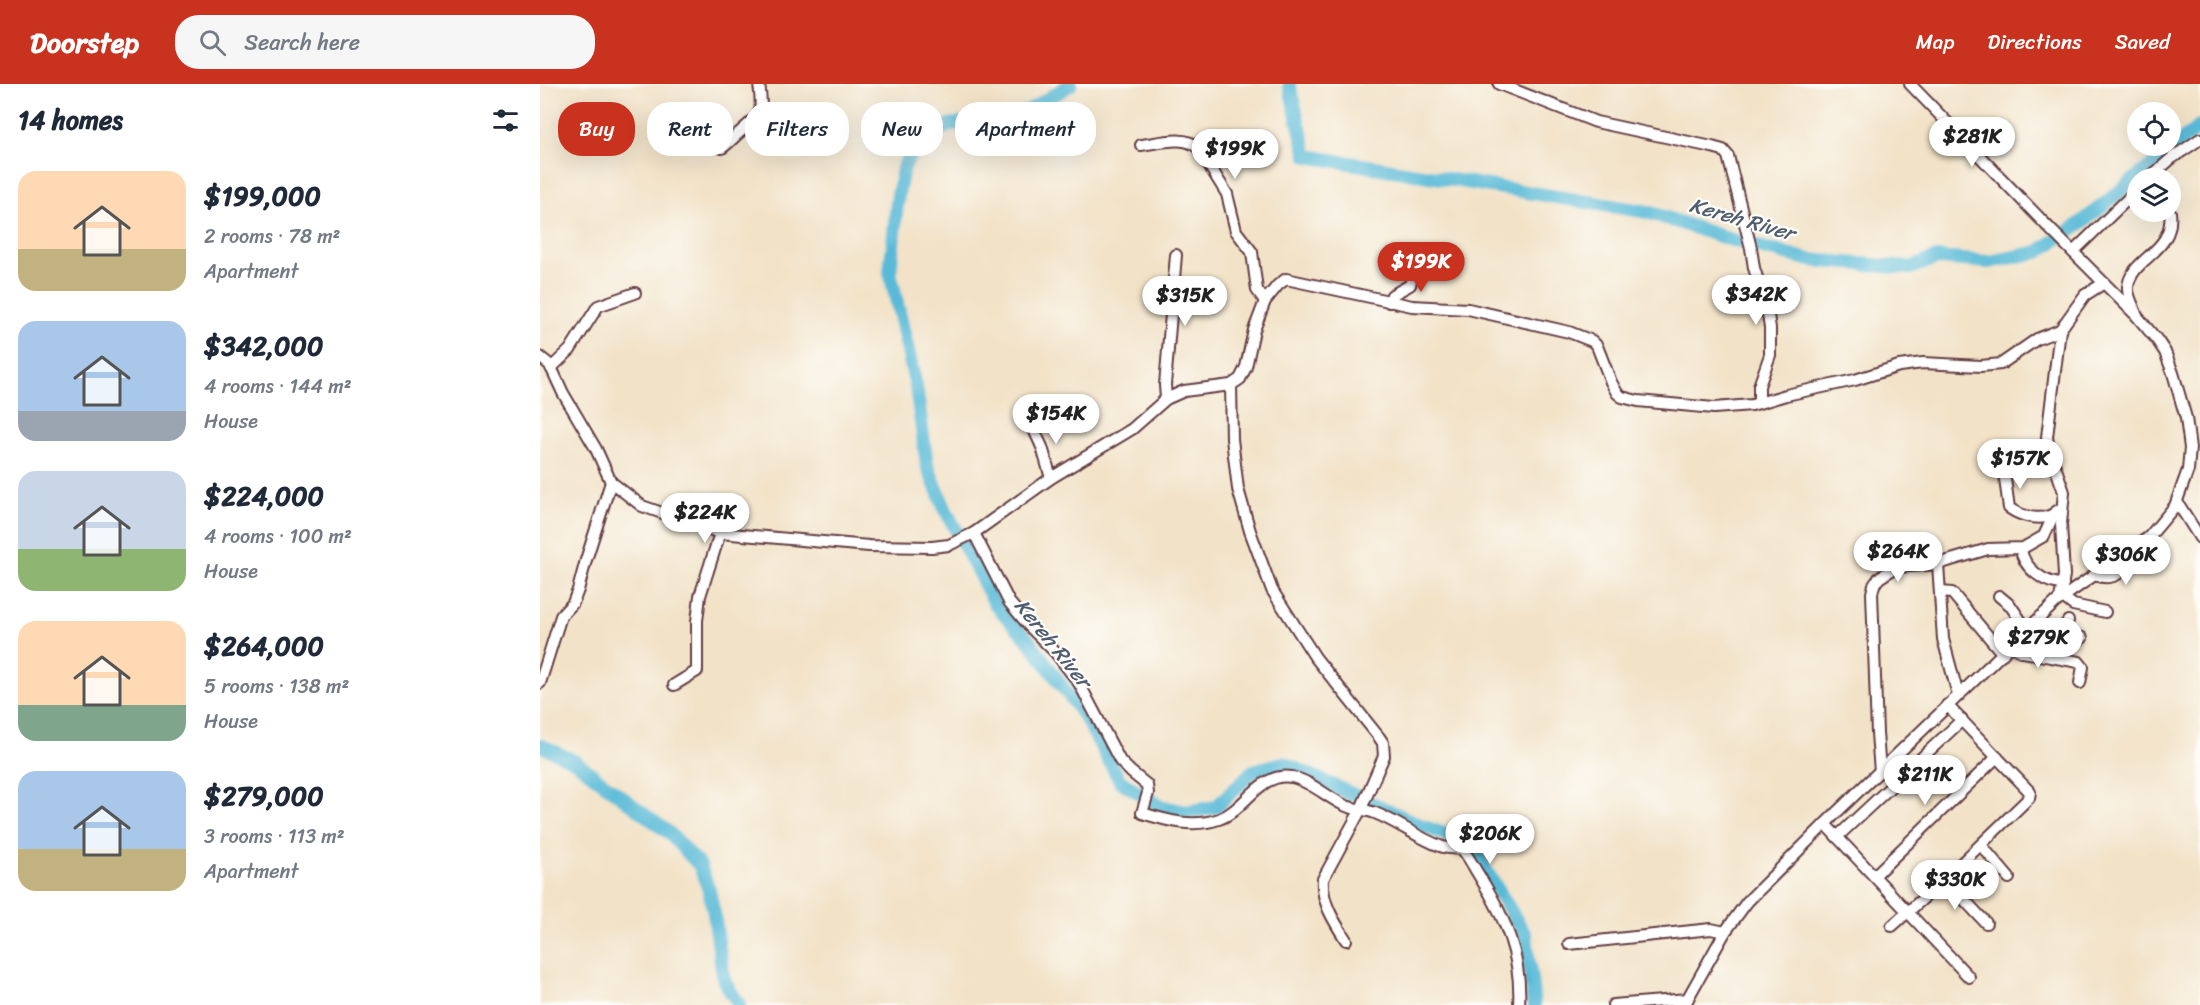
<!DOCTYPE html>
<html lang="en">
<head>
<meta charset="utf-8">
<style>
  body { margin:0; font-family:Sriracha,sans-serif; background:#f6f6f7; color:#1f2937; height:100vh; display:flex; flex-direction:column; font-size:22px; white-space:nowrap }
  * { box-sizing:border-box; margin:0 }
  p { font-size:20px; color:#747a83 }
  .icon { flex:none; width:33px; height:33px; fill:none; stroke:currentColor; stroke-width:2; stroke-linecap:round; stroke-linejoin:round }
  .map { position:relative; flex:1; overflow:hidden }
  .panel { display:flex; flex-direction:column; background:#fff; width:540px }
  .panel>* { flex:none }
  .banner { position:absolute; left:18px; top:18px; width:570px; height:54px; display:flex; gap:12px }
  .fabs { position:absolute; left:1587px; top:18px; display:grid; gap:12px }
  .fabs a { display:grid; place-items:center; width:54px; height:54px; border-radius:50%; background:#fff; box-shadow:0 6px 24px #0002; font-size:30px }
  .price { position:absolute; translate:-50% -51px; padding:0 14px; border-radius:21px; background:#fff; color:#222; font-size:20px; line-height:39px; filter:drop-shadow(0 2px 3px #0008) }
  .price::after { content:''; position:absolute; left:50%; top:36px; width:18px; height:14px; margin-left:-9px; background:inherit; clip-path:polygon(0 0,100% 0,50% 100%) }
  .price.selected { background:#c8321e; color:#fff }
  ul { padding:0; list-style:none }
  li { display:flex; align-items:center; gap:18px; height:150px; padding:0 18px }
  li span { display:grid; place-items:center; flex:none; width:168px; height:120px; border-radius:18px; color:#555 }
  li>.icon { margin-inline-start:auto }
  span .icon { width:72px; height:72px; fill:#fffc; stroke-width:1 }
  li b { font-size:26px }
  h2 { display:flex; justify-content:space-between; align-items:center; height:72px; padding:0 18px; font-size:26px }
  .pill { padding:0 21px; border-radius:24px; background:#fff; box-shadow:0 6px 24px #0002; font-size:21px; line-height:54px }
  .pill.selected { background:#c8321e; color:#fff }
  header { display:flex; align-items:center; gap:36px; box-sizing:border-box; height:84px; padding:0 30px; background:#c8321e; color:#fff }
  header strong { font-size:28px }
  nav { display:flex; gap:33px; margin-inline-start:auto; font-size:21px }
  .search { width:420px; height:54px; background:#f6f6f7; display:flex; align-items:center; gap:15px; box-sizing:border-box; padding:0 21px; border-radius:24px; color:#747a83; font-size:22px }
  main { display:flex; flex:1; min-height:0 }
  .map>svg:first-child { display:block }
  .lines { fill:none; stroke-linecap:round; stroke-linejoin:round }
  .river { stroke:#59bad7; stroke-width:14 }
  .minor-casing { stroke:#633c42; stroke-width:14 }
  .minor { stroke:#fff; stroke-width:10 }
  .labels { text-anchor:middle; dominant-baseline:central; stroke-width:4.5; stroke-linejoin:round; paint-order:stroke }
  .water-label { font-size:21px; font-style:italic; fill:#505d70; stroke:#fdfcf7 }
</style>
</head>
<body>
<header>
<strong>Doorstep</strong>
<div class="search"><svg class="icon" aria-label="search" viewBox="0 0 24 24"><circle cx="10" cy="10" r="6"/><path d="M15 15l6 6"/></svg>Search here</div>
<nav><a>Map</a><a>Directions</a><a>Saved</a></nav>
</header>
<main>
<section class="panel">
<h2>14 homes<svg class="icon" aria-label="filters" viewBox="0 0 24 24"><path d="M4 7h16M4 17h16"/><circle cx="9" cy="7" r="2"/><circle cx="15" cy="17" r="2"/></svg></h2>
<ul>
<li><span style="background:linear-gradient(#ffd9b3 65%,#c2b280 0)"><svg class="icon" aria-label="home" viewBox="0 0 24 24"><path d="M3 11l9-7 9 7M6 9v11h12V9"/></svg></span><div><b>$199,000</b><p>2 rooms · 78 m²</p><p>Apartment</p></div></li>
<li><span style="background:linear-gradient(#a9c7e8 75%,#9aa5b1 0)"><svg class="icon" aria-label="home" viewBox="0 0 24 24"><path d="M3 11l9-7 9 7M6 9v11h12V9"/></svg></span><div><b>$342,000</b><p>4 rooms · 144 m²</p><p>House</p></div></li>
<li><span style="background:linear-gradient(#c9d6e8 65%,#8fb573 0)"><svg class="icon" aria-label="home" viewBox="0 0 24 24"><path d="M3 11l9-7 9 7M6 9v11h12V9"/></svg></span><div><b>$224,000</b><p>4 rooms · 100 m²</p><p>House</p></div></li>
<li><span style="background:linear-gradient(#ffd9b3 70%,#7fa58c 0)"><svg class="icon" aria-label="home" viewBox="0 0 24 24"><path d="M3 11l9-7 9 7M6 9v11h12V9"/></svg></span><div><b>$264,000</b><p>5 rooms · 138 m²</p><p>House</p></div></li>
<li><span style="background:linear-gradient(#a9c7e8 65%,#c2b280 0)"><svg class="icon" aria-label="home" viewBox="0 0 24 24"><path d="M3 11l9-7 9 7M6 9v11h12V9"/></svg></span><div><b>$279,000</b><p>3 rooms · 113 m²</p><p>Apartment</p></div></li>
</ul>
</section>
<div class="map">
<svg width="1660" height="921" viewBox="0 0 1660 921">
  <rect width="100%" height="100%" fill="#fdfcf7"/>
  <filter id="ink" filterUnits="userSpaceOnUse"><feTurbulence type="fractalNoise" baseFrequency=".0167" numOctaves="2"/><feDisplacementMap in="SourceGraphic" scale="12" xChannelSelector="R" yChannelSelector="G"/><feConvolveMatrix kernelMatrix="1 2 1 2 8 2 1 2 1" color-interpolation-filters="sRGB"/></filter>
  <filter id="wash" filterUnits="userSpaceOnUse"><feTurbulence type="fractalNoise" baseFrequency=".008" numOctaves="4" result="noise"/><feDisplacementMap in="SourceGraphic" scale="24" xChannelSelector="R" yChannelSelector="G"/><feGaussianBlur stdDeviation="1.35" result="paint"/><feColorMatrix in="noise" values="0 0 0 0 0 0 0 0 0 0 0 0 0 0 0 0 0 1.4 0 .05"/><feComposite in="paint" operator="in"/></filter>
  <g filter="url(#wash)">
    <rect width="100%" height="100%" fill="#f2e2c7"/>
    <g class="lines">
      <g class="river">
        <path d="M531 0 489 27 472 33 409 41 383 56 368 74 363 85 358 110 350 188 376 302 387 381 405 425 455 520 490 558 545 633 580 697 620 722 646 728 676 723 713 687 743 679 882 742 921 756 934 767 986 852 994 921"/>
        <path d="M749 0 767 72 1108 128 1192 156 1270 176 1370 184 1397 174 1449 178 1498 168 1541 139 1660 42"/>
        <path d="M0 661 36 678 129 749 160 782 169 806 174 830 184 897 199 921"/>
      </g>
    </g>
  </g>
  <g filter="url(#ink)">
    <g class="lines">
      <g class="minor-casing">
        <g id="minor">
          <path d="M959 0 1056 38 1172 63 1183 66 1188 72 1211 164 1214 184 1227 225 1230 244V271L1219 302V318"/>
          <path d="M601 61C618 59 647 50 659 65L687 110 696 147 712 168 717 206 725 217"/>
          <path d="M182 64C189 59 193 54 200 48 222 29 223 30 219 0"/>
          <path d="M1609 94 1632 74 1660 55"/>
          <path d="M1533 168 1598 105"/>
          <path d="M849 218 852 211 870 201 875 181"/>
          <path d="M1596 230C1594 222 1587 212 1588 203 1591 173 1635 169 1630 128"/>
          <path d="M1520 246 1507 353 1509 365 1524 408 1521 440 1524 491 1520 515"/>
          <path d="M0 273 10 281 23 309 56 365 71 398 102 422 180 449 329 462 392 463 409 461 434 449 511 394 592 345 626 315 644 307 691 301 700 295 706 283 714 246 725 217 738 201 746 195 872 222 928 225 1029 248 1052 257 1057 262 1071 298 1077 309 1082 313 1098 317 1174 324 1212 321 1246 311 1315 296 1359 282 1383 279 1441 282 1461 280 1497 255 1520 246 1545 211 1564 199"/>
          <path d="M11 284 30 266 58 222 95 209"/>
          <path d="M691 301 692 355 698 405 710 447 732 506 775 573 839 653 843 659 844 672 821 725 783 795C781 818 794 837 806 856"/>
          <path d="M626 315 625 301 636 171"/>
          <path d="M491 339 502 363 511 394"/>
          <path d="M1461 366 1469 424C1482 433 1505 439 1517 427"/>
          <path d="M1637 418 1660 454"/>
          <path d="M434 449 469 518 490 543 515 568 539 599 580 677 591 688 607 701 608 709 602 729C628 737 653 744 679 735 705 726 720 687 752 693 770 697 787 713 804 721 814 726 825 725 835 729 858 738 878 754 900 762 907 765 915 764 922 765 929 773 934 784 940 793 965 833 982 873 979 921"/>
          <path d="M1481 465C1483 484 1505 500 1523 500"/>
          <path d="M1398 480 1403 555 1418 611"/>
          <path d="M1554 491C1576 498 1585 488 1590 467"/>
          <path d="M1401 508 1412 509 1463 570"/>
          <path d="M1459 512 1470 521 1487 546"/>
          <path d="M1523 513 1533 521 1565 528"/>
          <path d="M1491 542 1494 546 1510 552 1521 550 1542 554"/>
          <path d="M1521 550 1528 537"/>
          <path d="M1471 562 1483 568 1539 578 1543 583 1540 599"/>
          <path d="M0 599 21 532 33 519 38 506 46 476 71 398"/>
          <path d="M134 601 157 587V537L160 512 180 449"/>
          <path d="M1340 688 1337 649 1332 509 1334 501 1339 494 1356 483 1398 480 1448 465 1483 464 1504 452 1514 430"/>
          <path d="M1285 740 1429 893"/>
          <path d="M1297 753 1422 636"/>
          <path d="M1441 761 1469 794"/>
          <path d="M1334 792 1457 673"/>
          <path d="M1405 795 1446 839"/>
          <path d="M1352 842 1405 795 1489 714 1490 708 1407 621"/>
          <path d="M1029 860 1171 845 1185 848"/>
          <path d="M1073 921 1148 915"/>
          <path d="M1144 921 1185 848 1207 818 1297 728 1516 518 1609 453 1635 422 1648 386 1650 364 1646 334 1633 289 1625 268 1617 256 1596 231 1512 147 1370 0"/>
        </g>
      </g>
      <use href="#minor" class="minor"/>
    </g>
  </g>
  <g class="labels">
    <g class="water-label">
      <text transform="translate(1202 135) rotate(16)">Kereh River</text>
      <text transform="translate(513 559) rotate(51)">Kereh River</text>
    </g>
  </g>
</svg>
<div class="fabs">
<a><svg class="icon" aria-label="locate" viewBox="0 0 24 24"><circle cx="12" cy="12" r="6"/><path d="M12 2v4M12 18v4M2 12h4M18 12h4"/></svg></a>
<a><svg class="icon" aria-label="layers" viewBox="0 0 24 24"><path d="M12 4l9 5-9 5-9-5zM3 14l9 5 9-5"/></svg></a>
</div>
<b class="price" style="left:1432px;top:84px">$281K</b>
<b class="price" style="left:695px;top:96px">$199K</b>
<b class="price selected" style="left:881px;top:209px">$199K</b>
<b class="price" style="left:1216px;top:242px">$342K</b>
<b class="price" style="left:645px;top:243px">$315K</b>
<b class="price" style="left:516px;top:361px">$154K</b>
<b class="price" style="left:1480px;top:406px">$157K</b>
<b class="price" style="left:165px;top:460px">$224K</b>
<b class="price" style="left:1358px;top:499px">$264K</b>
<b class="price" style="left:1586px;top:502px">$306K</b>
<b class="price" style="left:1498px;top:585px">$279K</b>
<b class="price" style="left:1385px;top:722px">$211K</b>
<b class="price" style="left:950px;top:781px">$206K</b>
<b class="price" style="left:1415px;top:827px">$330K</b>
<div class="banner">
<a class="pill selected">Buy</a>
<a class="pill">Rent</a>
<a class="pill">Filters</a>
<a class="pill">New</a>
<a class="pill">Apartment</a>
</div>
</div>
</main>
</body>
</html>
